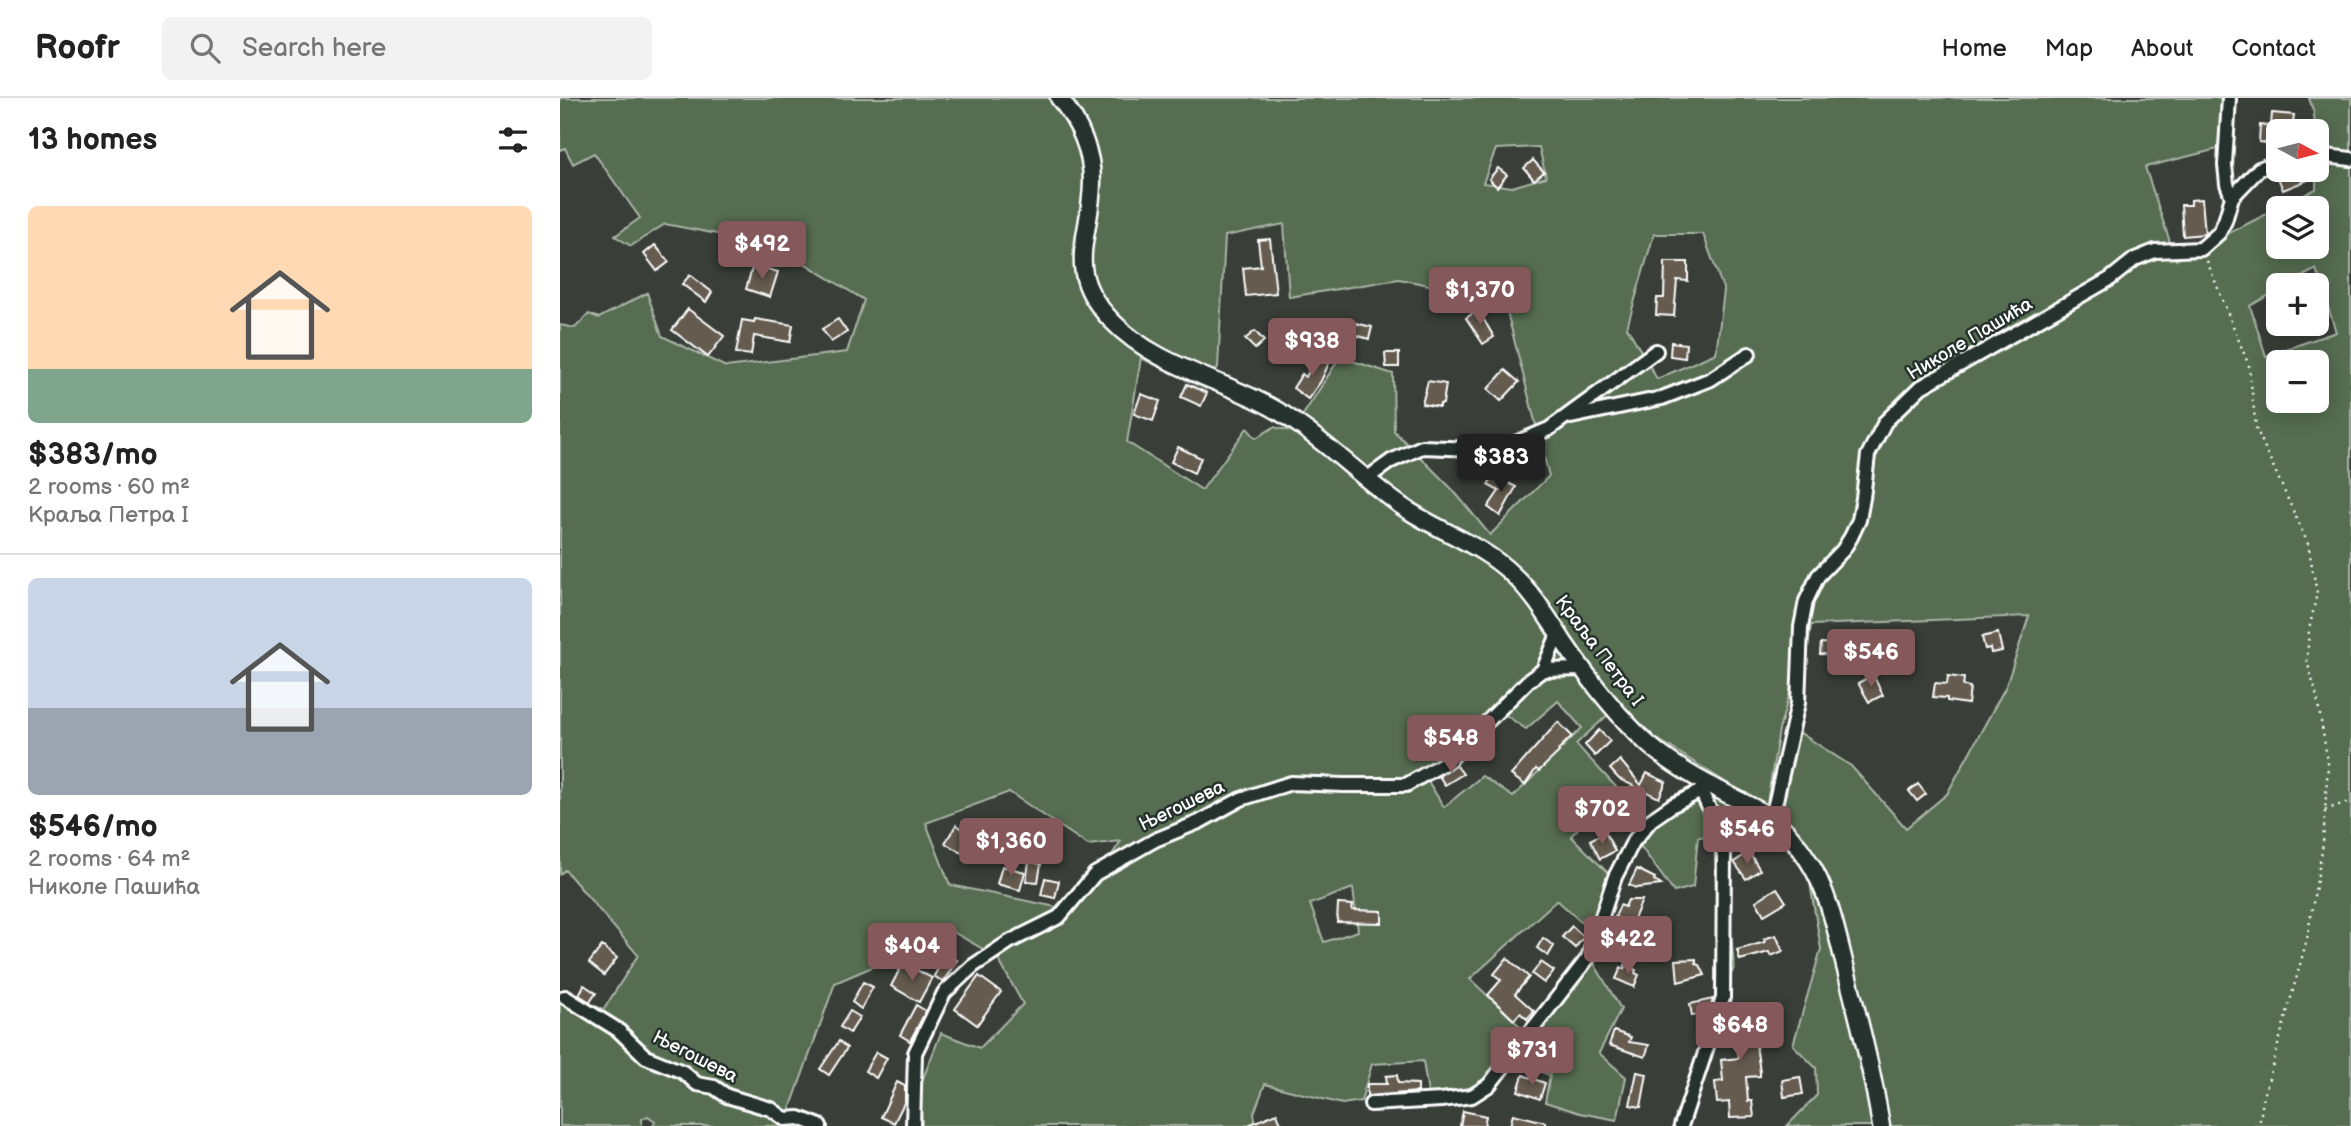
<!DOCTYPE html>
<html lang="en">
<head>
<meta charset="utf-8">
<style>
  body { margin:0; font-family:"Balsamiq Sans",sans-serif; background:#f2f2f2; color:#222; height:100vh; display:flex; flex-direction:column; font-size:26px; white-space:nowrap }
  * { box-sizing:border-box; margin:0 }
  p { font-size:23px; color:#767676 }
  .icon { flex:none; width:38px; height:38px; fill:none; stroke:currentColor; stroke-width:2; stroke-linecap:round; stroke-linejoin:round }
  .map { position:relative; flex:1; overflow:hidden }
  .panel { display:flex; flex-direction:column; background:#fff; width:560px }
  .panel>* { flex:none }
  .needle { width:46px; rotate:97deg }
  .tools { position:absolute; left:1706px; top:21px; display:grid; gap:14px }
  .tools a { display:grid; place-items:center; width:63px; height:63px; border-radius:10px; background:#fff; box-shadow:0 4px 18px #0003; font-size:35px }
  .price { position:absolute; translate:-50% -60px; padding:0 16px; border-radius:7px; background:#85585c; color:#fff; font-size:23px; line-height:46px; filter:drop-shadow(0 2px 4px #0008) }
  .price::after { content:''; position:absolute; left:50%; top:42px; width:21px; height:16px; margin-left:-10px; background:inherit; clip-path:polygon(0 0,100% 0,50% 100%) }
  .price.on { background:#222; color:#fff }
  ul { padding:0; list-style:none }
  li { display:grid; align-content:center; gap:14px; height:371px; padding:0 28px }
  li+li { border-top:2px solid #e0e0e0 }
  li span { display:grid; place-items:center; height:217px; border-radius:10px; color:#555 }
  li>.icon { margin-inline-start:auto }
  span .icon { width:126px; height:126px; fill:#fffc; stroke-width:1 }
  li b { font-size:30px }
  h2 { display:flex; justify-content:space-between; align-items:center; height:84px; padding:0 28px; font-size:30px }
  header { display:flex; align-items:center; gap:42px; box-sizing:border-box; height:98px; padding:0 35px; background:#fff; border-bottom:2px solid #e0e0e0 }
  header strong { font-size:33px }
  nav { display:flex; gap:38px; margin-inline-start:auto; font-size:24px }
  .search { width:490px; height:63px; background:#f2f2f2; display:flex; align-items:center; gap:18px; box-sizing:border-box; padding:0 24px; border-radius:10px; color:#767676; font-size:26px }
  main { display:flex; flex:1; min-height:0 }
  .map>svg:first-child { display:block }
  .green { fill:#566d51; stroke:#aab6a8; stroke-width:2; fill-rule:evenodd }
  .building { fill:#655b50; stroke:#fff; stroke-width:2 }
  .lines { fill:none; stroke-linecap:round; stroke-linejoin:round }
  .minor-casing { stroke:#fff; stroke-width:18 }
  .tertiary-casing { stroke:#fff; stroke-width:21 }
  .path { stroke:#fff; stroke-width:2.5; stroke-dasharray:2 5; stroke-linecap:butt }
  .minor { stroke:#26332d; stroke-width:12 }
  .tertiary { stroke:#26332d; stroke-width:16 }
  .labels { text-anchor:middle; dominant-baseline:central; stroke-width:5; stroke-linejoin:round; paint-order:stroke }
  .street-label { font-size:19px; fill:#fff; stroke:#26332d }
</style>
</head>
<body>
<header>
<strong>Roofr</strong>
<div class="search"><svg class="icon" aria-label="search" viewBox="0 0 24 24"><circle cx="10" cy="10" r="6"/><path d="M15 15l6 6"/></svg>Search here</div>
<nav><a>Home</a><a>Map</a><a>About</a><a>Contact</a></nav>
</header>
<main>
<section class="panel">
<h2>13 homes<svg class="icon" aria-label="filters" viewBox="0 0 24 24"><path d="M4 7h16M4 17h16"/><circle cx="9" cy="7" r="2"/><circle cx="15" cy="17" r="2"/></svg></h2>
<ul>
<li><span style="background:linear-gradient(#ffd9b3 75%,#7fa58c 0)"><svg class="icon" aria-label="home" viewBox="0 0 24 24"><path d="M3 11l9-7 9 7M6 9v11h12V9"/></svg></span><div><b>$383/mo</b><p>2 rooms · 60 m²</p><p>Краља Петра I</p></div></li>
<li><span style="background:linear-gradient(#c9d6e8 60%,#9aa5b1 0)"><svg class="icon" aria-label="home" viewBox="0 0 24 24"><path d="M3 11l9-7 9 7M6 9v11h12V9"/></svg></span><div><b>$546/mo</b><p>2 rooms · 64 m²</p><p>Николе Пашића</p></div></li>
</ul>
</section>
<div class="map">
<svg width="1791" height="1028" viewBox="0 0 1791 1028">
  <rect width="100%" height="100%" fill="#393f38"/>
  <filter id="ink" filterUnits="userSpaceOnUse"><feTurbulence type="fractalNoise" baseFrequency=".0143" numOctaves="2"/><feDisplacementMap in="SourceGraphic" scale="14" xChannelSelector="R" yChannelSelector="G"/><feConvolveMatrix kernelMatrix="1 2 1 2 8 2 1 2 1" color-interpolation-filters="sRGB"/></filter>
  <g filter="url(#ink)">
    <path class="green" d="M0 0H1662L1658 51 1585 69 1616 162 1756 91 1757 33H1755L1754 15 1749 0H1791V1028H1227L1257 997 1256 970 1233 947 1261 851 1249 779 1216 736 1162 720 1174 870 1160 899 1154 738 1138 739 1133 789 1114 794 1079 746 1117 699 1136 686 1162 682 1044 607 1051 614 1016 646 1057 690 1011 738 1050 777 1031 833 997 802 910 881 965 933 961 958 1032 862 1061 911 1039 955 1066 979 1057 1022 1020 1015 985 1004 990 977 954 965 922 998 870 1008 863 963 812 966 801 1003 782 1006 705 986 694 1015 696 1028H362L359 991 381 935 420 950 463 906 437 859 393 834 275 885 224 1028H93L95 1023 88 1018 82 1021V1028H0V899L44 911 78 857 5 772 0 776V227L15 230 29 216 39 220 87 195 102 238 166 269 287 254 304 202 215 147 105 126 71 148 55 138 80 120 34 55 13 66 5 50 0 52ZM979 49 986 79 952 89 923 85 936 51ZM1718 110H1757V149H1718ZM724 126 729 199 839 181 944 202 989 378 930 437 893 392 834 333 833 276 780 259 743 317 730 333 714 329 696 340 687 330 642 392 567 344 581 260 646 291 658 269 665 138ZM1094 136H1143L1164 193 1156 255 1097 281 1067 229ZM1756 171 1776 234 1706 258 1690 208 1718 192V187H1727ZM1718 264H1757V303H1718ZM1469 518 1446 588 1387 696 1346 730 1291 668 1237 633 1222 713 1280 832 1270 841C1257 792 1241 744 1207 705L1219 632 1234 580 1245 571 1251 527ZM998 603 1022 630 953 699 922 678 884 709 866 680 944 616 966 631ZM449 694 528 747 561 743 549 761 532 769 496 809 390 787 366 725ZM793 790 798 833 764 844 750 806Z"/>
    <g class="building">
      <path d="M1712 15 1734 17 1732 33H1717L1716 46 1699 44 1700 27 1711 28Z"/>
      <path d="M973 62 984 74 974 82 964 70Z"/>
      <path d="M938 70 947 77 937 89 929 81Z"/>
      <path d="M1722 72H1744L1748 82 1723 92 1717 77 1724 75Z"/>
      <path d="M1642 101 1645 136 1623 138 1621 107H1631V102Z"/>
      <path d="M710 141 716 195 686 198 683 170 701 168 698 142Z"/>
      <path d="M95 147 109 164 97 173 84 156Z"/>
      <path d="M1105 164H1128V183L1117 182 1114 218 1096 217 1097 200H1104Z"/>
      <path d="M193 167 218 174 210 199 186 191Z"/>
      <path d="M130 177 152 194 146 204 122 186Z"/>
      <path d="M128 211 164 238 148 259 112 232Z"/>
      <path d="M918 212 934 239 923 246 906 220Z"/>
      <path d="M195 221 233 227 230 244 194 238 191 257 176 255 182 222 194 224Z"/>
      <path d="M278 221 287 234 271 244 262 231Z"/>
      <path d="M795 225 812 229 809 241 791 236Z"/>
      <path d="M695 233 704 243 695 251 685 241Z"/>
      <path d="M1111 244 1126 246 1125 260 1110 258Z"/>
      <path d="M825 255H839V269H826Z"/>
      <path d="M756 259 769 265 761 283 748 301 733 290 742 276 746 279Z"/>
      <path d="M945 272 959 284 941 303 928 291Z"/>
      <path d="M868 283 886 286 883 306H880V309L862 306Z"/>
      <path d="M627 286 647 295 641 308 621 299Z"/>
      <path d="M581 296 600 303 593 323 574 316Z"/>
      <path d="M618 349 641 360 634 375 611 364Z"/>
      <path d="M933 377 956 389 940 418 928 409 939 393 928 387Z"/>
      <path d="M1438 535 1442 553 1431 555 1430 550 1425 551 1422 539Z"/>
      <path d="M1261 545 1279 546V557L1260 556Z"/>
      <path d="M1313 577 1323 597 1309 604 1298 585Z"/>
      <path d="M1388 578 1404 580 1403 588 1410 589 1408 606 1387 603V600L1373 599 1375 585 1387 586Z"/>
      <path d="M998 624 1012 638 998 652 999 654 979 673 976 671 965 687 951 677Z"/>
      <path d="M1039 632 1050 643 1035 658 1025 647Z"/>
      <path d="M1060 662 1081 687 1087 675 1106 684 1099 700 1059 681 1050 671Z"/>
      <path d="M896 667 903 676 885 687 879 678Z"/>
      <path d="M1358 686 1366 696 1357 703 1349 693Z"/>
      <path d="M1068 704 1078 716 1067 725 1058 713Z"/>
      <path d="M396 727 416 739 405 757 385 745Z"/>
      <path d="M1045 734 1055 753 1040 761 1030 742Z"/>
      <path d="M1189 754 1200 772 1186 781 1174 764Z"/>
      <path d="M469 764 481 766 478 784 466 783Z"/>
      <path d="M442 768 465 774 460 792 437 786Z"/>
      <path d="M1077 771 1095 780 1094 782 1101 787 1076 790 1069 787Z"/>
      <path d="M485 780 499 783 495 800 481 797Z"/>
      <path d="M1217 790 1226 804 1204 817 1196 803Z"/>
      <path d="M1068 802H1082L1072 826 1055 819 1060 807 1065 809Z"/>
      <path d="M778 806 793 807 792 812 822 813V825L777 824Z"/>
      <path d="M1012 828 1024 839 1015 850 1002 839Z"/>
      <path d="M1216 837 1223 853 1211 858 1209 854 1180 862 1177 852 1205 844 1204 841Z"/>
      <path d="M983 840 994 848 988 858 977 850Z"/>
      <path d="M42 848 57 860 44 877 29 865Z"/>
      <path d="M386 856 397 862 383 884 374 878Z"/>
      <path d="M947 860 969 879 955 896 974 913 967 921 960 915 954 922 928 897 941 882 934 876Z"/>
      <path d="M1136 861V866L1140 867 1145 877 1118 884 1116 862Z"/>
      <path d="M981 864 994 873 984 885 972 876Z"/>
      <path d="M342 867 350 872 351 869 372 880 359 904 331 888Z"/>
      <path d="M1065 867 1076 872 1075 875 1079 877 1074 889 1056 881 1061 869 1064 871Z"/>
      <path d="M419 878 441 894 417 927 395 911Z"/>
      <path d="M303 884 313 889 301 911 292 904Z"/>
      <path d="M24 887 36 895 30 904 19 897Z"/>
      <path d="M1153 901 1149 914 1132 918 1130 906Z"/>
      <path d="M356 907 366 913 350 943 340 937Z"/>
      <path d="M1195 908 1200 932 1194 933 1200 974V978L1186 979 1188 1003H1192L1194 1019 1170 1020 1169 1004 1157 1005 1155 984 1163 983 1161 962 1179 960 1175 937 1164 939 1162 931 1168 913Z"/>
      <path d="M290 913 300 919 290 935 280 929Z"/>
      <path d="M1054 933 1071 939 1069 944 1089 947 1085 959 1049 947Z"/>
      <path d="M279 943 287 950 269 977 260 971Z"/>
      <path d="M316 954 327 960 316 980 305 973Z"/>
      <path d="M1077 974 1087 976 1081 1009 1070 1007Z"/>
      <path d="M837 977 838 985 858 986V994L807 998V986H827L826 978Z"/>
      <path d="M963 977 985 985 980 1001 958 993Z"/>
      <path d="M1240 979 1243 996 1224 999 1222 982Z"/>
      <path d="M337 984 345 988V1003L334 1025 321 1019Z"/>
      <path d="M903 1013 926 1018 924 1028H900Z"/>
      <path d="M717 1015 722 1028H686Z"/>
      <path d="M953 1016 985 1024V1028H950Z"/>
    </g>
    <g class="lines">
      <g class="minor-casing">
        <g id="minor">
          <path d="M1757 57 1791 61"/>
          <path d="M1672 99 1699 71 1718 64"/>
          <path d="M1011 319 1102 300 1151 281 1189 256"/>
          <path d="M806 381 831 363 862 349 914 351 948 348 989 331 1096 253"/>
          <path d="M983 572 1024 571"/>
          <path d="M1212 720 1238 605 1241 529 1246 503 1258 478 1283 452 1291 439 1299 422 1303 400 1308 357 1325 324 1361 289 1550 181 1575 161 1595 153 1641 151 1659 135 1665 123 1672 99 1667 86 1665 67 1669 0"/>
          <path d="M5 899 58 932 86 959 123 974 137 986 154 989 167 998 211 1011 225 1021 239 1020 260 1028"/>
          <path d="M811 1006 881 1002 912 998 929 987 1028 860 1055 779 1073 744 1091 722 1111 708 1141 693 1147 686"/>
          <path d="M353 1028 355 955 384 895 413 868 449 844 499 819 535 776 595 742 639 724 681 701 731 685 784 687H846L888 663 968 583 983 572 998 536"/>
          <path d="M1121 1028 1163 900 1164 757 1156 725 1141 693"/>
        </g>
      </g>
      <g class="tertiary-casing">
        <path id="tertiary" d="M499 0C519 24 532 52 532 84 531 143 502 172 552 223 600 273 676 283 732 322 771 348 804 382 843 409 878 433 921 446 952 476 973 495 988 520 1003 543 1028 580 1056 617 1089 647 1112 667 1139 682 1167 696 1183 705 1202 712 1216 724 1229 734 1239 748 1248 762 1270 796 1277 837 1287 876 1300 926 1313 976 1321 1028"/>
      </g>
      <g class="path">
        <path d="M1647 163 1689 268 1696 330 1748 446 1757 495 1749 532 1747 563 1757 599 1768 665 1763 746 1747 841 1703 1002 1699 1028"/>
        <path d="M1765 712 1791 703"/>
      </g>
      <use href="#minor" class="minor"/>
      <use href="#tertiary" class="tertiary"/>
    </g>
  </g>
  <g class="labels">
    <g class="street-label">
      <text transform="translate(1410 241) rotate(-31)">Николе Пашића</text>
      <text transform="translate(1039 553) rotate(53)">Краља Петра I</text>
      <text transform="translate(622 708) rotate(-26)">Његошева</text>
      <text transform="translate(135 959) rotate(27)">Његошева</text>
    </g>
  </g>
</svg>
<div class="tools">
<a><svg class="needle" viewBox="-14 -14 28 28"><path d="M0-13l5 13h-10z" fill="#e53935"/><path d="M0 13l5-13h-10z" fill="#767676"/></svg></a>
<a><svg class="icon" aria-label="layers" viewBox="0 0 24 24"><path d="M12 4l9 5-9 5-9-5zM3 14l9 5 9-5"/></svg></a>
<a>+</a>
<a>−</a>
</div>
<b class="price" style="left:202px;top:183px">$492</b>
<b class="price" style="left:920px;top:229px">$1,370</b>
<b class="price" style="left:752px;top:280px">$938</b>
<b class="price on" style="left:941px;top:396px">$383</b>
<b class="price" style="left:1311px;top:591px">$546</b>
<b class="price" style="left:891px;top:677px">$548</b>
<b class="price" style="left:1042px;top:748px">$702</b>
<b class="price" style="left:1187px;top:768px">$546</b>
<b class="price" style="left:451px;top:780px">$1,360</b>
<b class="price" style="left:1068px;top:878px">$422</b>
<b class="price" style="left:352px;top:885px">$404</b>
<b class="price" style="left:1180px;top:964px">$648</b>
<b class="price" style="left:972px;top:989px">$731</b>
</div>
</main>
</body>
</html>
